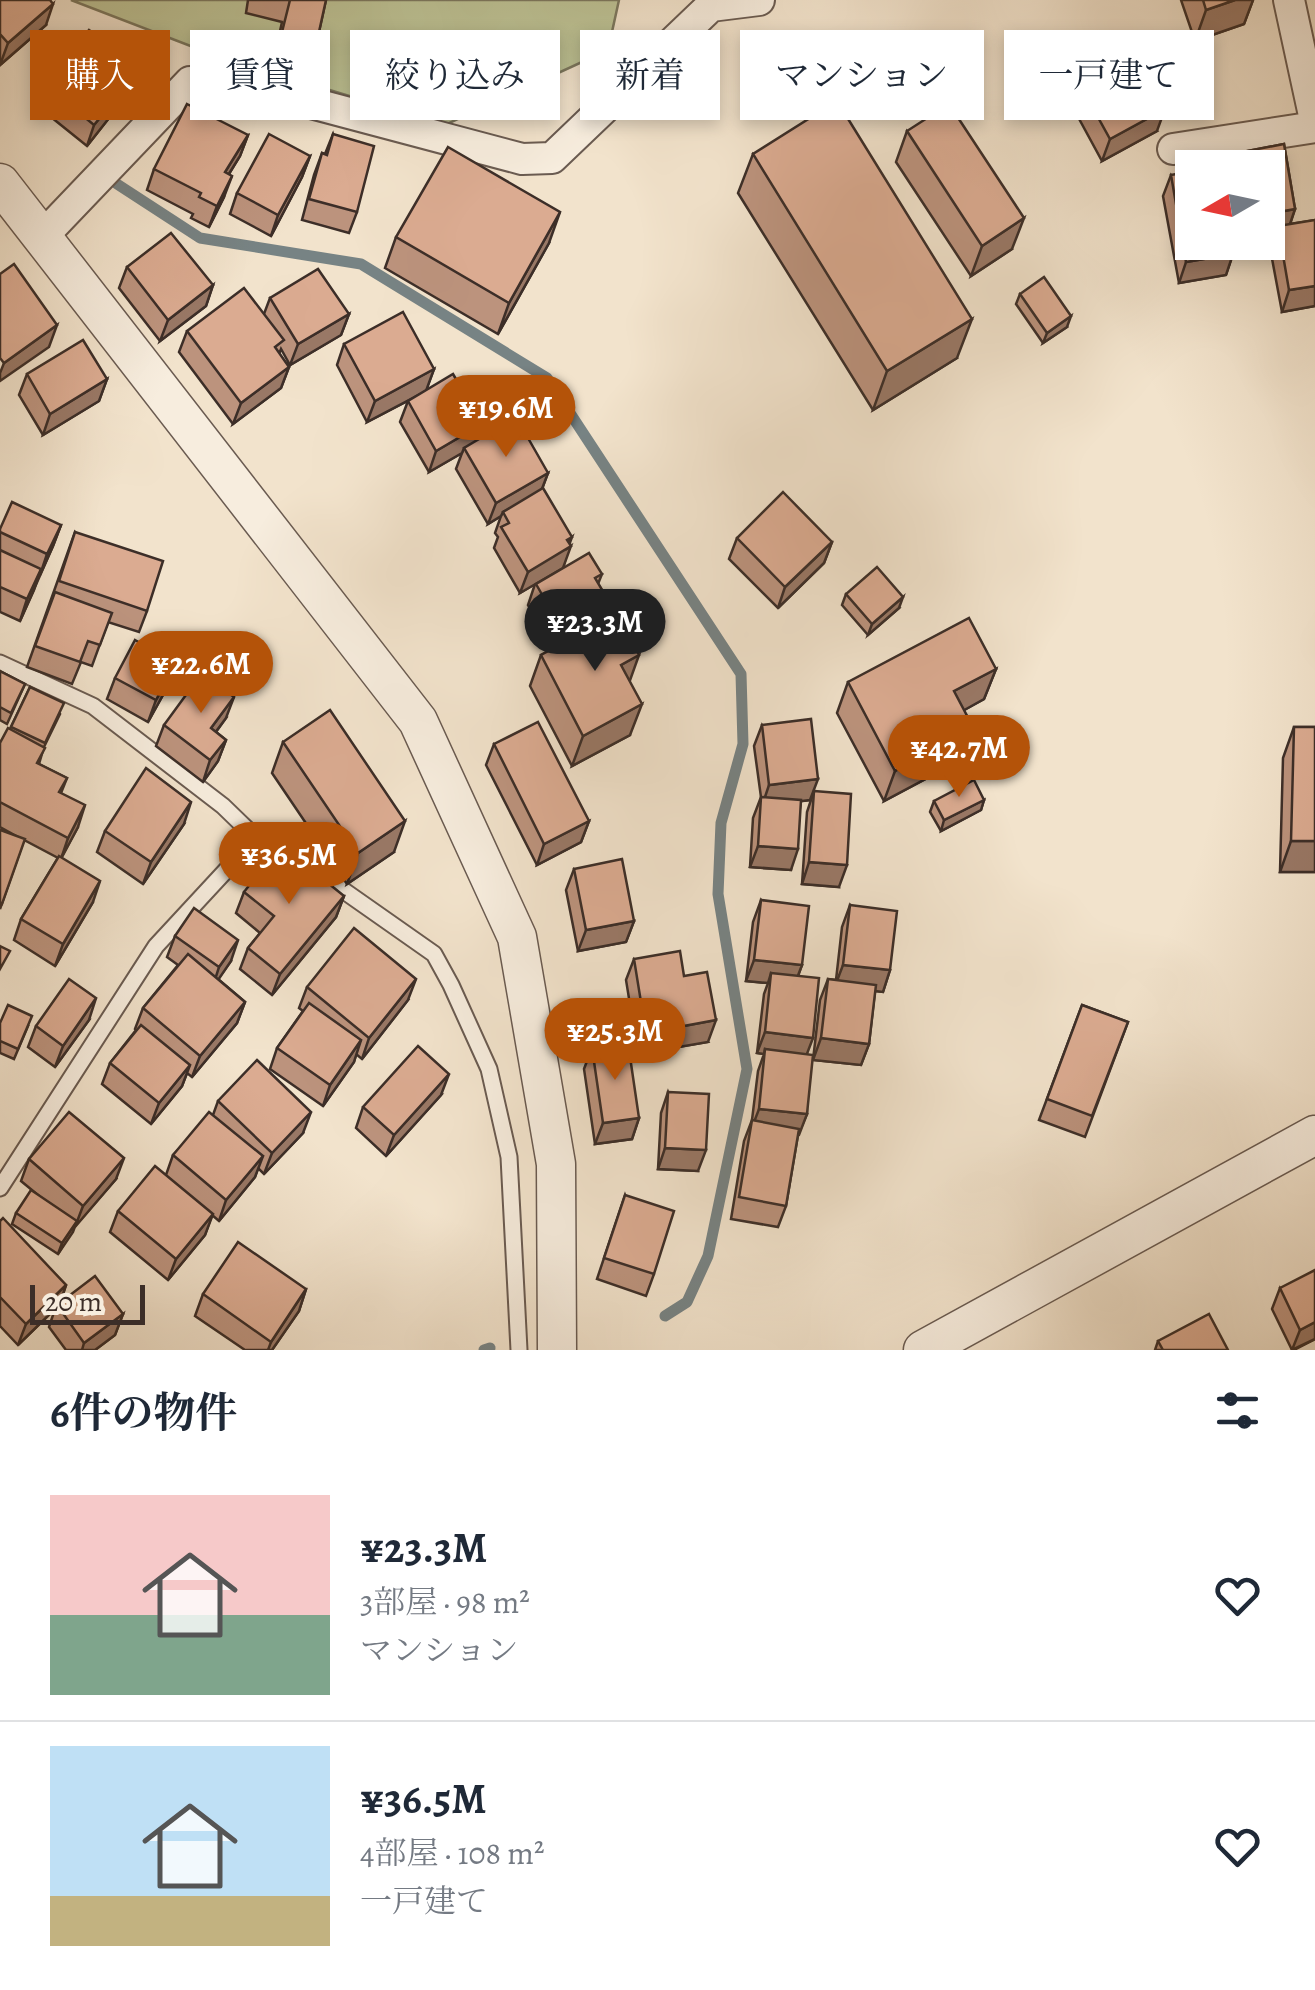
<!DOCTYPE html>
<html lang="ja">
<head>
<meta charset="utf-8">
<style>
  body { margin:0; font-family:Alegreya,"Noto Serif JP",serif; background:#f2f2f3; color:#1f2937; height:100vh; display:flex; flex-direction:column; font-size:38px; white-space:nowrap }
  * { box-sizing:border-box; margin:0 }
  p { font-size:32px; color:#747a83 }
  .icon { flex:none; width:55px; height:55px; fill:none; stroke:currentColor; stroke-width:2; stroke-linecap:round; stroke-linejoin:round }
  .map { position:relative; height:1350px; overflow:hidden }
  .panel { display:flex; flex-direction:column; background:#fff; flex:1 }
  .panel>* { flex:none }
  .banner { position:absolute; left:30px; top:30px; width:1255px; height:90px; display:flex; gap:20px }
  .needle { width:65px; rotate:261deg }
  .fabs { position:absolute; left:1175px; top:150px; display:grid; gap:20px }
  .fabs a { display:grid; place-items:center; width:110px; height:110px; border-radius:0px; background:#fff; box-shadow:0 5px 15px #0003; font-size:50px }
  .scale { position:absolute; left:30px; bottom:25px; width:115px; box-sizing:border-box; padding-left:10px; border:5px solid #3c2e28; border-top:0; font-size:28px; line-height:35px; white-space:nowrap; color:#3c2e28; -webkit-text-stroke:8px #f7edde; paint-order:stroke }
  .price { position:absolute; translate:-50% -85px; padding:0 22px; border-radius:35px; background:#b45309; color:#fff; font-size:32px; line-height:65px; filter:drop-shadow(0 2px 5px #0008) }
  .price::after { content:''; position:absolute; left:50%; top:60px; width:30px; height:22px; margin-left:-15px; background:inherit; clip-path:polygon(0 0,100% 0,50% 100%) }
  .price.current { background:#222; color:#fff }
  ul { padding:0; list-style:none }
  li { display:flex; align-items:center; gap:30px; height:250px; padding:0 50px }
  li+li { border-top:2px solid #e0e1e3 }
  li span { display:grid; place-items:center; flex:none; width:280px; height:200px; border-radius:0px; color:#555 }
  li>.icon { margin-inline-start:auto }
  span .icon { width:120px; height:120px; fill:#fffc; stroke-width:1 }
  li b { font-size:42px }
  h2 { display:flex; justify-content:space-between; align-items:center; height:120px; padding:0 50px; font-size:42px }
  .chip { padding:0 35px; border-radius:0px; background:#fff; box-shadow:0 5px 15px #0003; font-size:35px; line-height:90px }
  .chip.current { background:#b45309; color:#fff }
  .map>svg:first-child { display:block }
  .green { fill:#bdc396; stroke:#7c785f; stroke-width:2.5 }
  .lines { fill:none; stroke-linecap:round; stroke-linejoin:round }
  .stream { stroke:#778384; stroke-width:11 }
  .service-casing { stroke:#6a5b51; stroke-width:19 }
  .minor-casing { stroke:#6a5b51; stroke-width:34 }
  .tertiary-casing { stroke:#6a5b51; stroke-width:41 }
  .service { stroke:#f7edde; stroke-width:15 }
  .minor { stroke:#f7edde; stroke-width:30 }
  .tertiary { stroke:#f7edde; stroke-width:38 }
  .wall { fill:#bc937d; stroke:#3c2e28; stroke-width:2.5 }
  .shaded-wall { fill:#997866; stroke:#3c2e28; stroke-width:2.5 }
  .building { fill:#dbab91; stroke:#3c2e28; stroke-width:2.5 }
</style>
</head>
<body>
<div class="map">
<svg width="1315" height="1350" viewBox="0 0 1315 1350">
  <rect width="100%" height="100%" fill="#f2e3cc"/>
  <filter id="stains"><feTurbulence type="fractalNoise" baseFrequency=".002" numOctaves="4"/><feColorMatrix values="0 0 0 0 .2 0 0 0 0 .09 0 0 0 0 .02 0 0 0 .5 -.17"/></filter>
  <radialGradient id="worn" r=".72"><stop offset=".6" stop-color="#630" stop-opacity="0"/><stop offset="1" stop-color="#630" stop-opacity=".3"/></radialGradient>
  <path class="green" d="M71 0H619L608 50 445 125 214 55Z"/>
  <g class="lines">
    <g class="stream">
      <path d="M117 184 200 238 361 264 547 378 741 674 743 744 721 823 718 894 747 1069 708 1256 687 1302 665 1316"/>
      <path d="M484 1350 490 1348"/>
    </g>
    <g class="service-casing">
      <g id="service">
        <path d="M0 663 93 706 223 806 256 838 283 848 434 954 451 985 489 1069 509 1157 519 1350"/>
        <path d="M0 1188 156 946 256 838"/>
      </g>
    </g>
    <g class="minor-casing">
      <g id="minor">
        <path d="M1289 0 1315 120"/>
        <path d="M1173 149 1315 127"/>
        <path d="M42 237 190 82H232L522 159 552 158 711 6 759 0"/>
      </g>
    </g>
    <g class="tertiary-casing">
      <g id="tertiary">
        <path d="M0 183 418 721 517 937 556 1164 557 1350"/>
        <path d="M923 1350 1315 1135"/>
      </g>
    </g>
    <use href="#service" class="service"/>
    <use href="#minor" class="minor"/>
    <use href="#tertiary" class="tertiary"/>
  </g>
  <g class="wall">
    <path d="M0 0 46 25 0 65Z"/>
    <path d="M248 0H326L317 41 309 62 275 54 282 22 246 13Z"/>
    <path d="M1181 0H1253L1244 24 1195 41Z"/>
    <path d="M148 70 140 91 118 118 113 113 87 146 51 117 55 106 44 97 52 76Z"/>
    <path d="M1073 72 1157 131 1102 161 1065 93Z"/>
    <path d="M907 131 1012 249 971 276 896 162Z"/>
    <path d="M333 134 357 212 349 233 302 220 314 175 322 153 325 154Z"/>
    <path d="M248 135 240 156 229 174 224 197 209 227 191 218 193 214 147 190 154 169Z"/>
    <path d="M1284 144 1295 209 1290 224 1315 220V306L1282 312 1270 248 1276 232 1268 233V168H1232L1237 153Z"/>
    <path d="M753 154 957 358 873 410 738 193Z"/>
    <path d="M310 156 302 177 271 236 230 214 237 193Z"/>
    <path d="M1171 175 1233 254 1226 275 1179 283 1163 196Z"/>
    <path d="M396 237 549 243 498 334 385 268Z"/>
    <path d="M127 267 213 285 206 306 160 341 119 288Z"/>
    <path d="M1020 294 1067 327 1043 343 1016 304Z"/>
    <path d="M270 298 349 314 341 335 290 365 281 349 279 354 289 367 281 388 233 424 179 352 187 331 264 314Z"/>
    <path d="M344 344 434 369 426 390 477 440 548 473 542 489 570 544 563 568 602 574 598 584 614 610 612 617 629 681 630 735 572 766 530 686 541 655 553 649 528 605 535 584 520 593 494 548 498 537 495 533 501 516 488 524 456 469 462 453 429 472 400 422 408 401 419 395 367 422 337 365Z"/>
    <path d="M27 374 107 379 99 401 43 435 19 395Z"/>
    <path d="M61 525 53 546 20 621 0 612V529Z"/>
    <path d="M75 532 147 611 139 632 108 622 92 666 81 662 72 684 27 667Z"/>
    <path d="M737 538 832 542 824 563 778 608 729 559Z"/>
    <path d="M846 594 899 608 868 635 842 605Z"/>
    <path d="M176 663 169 684 148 722 107 699 115 678Z"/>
    <path d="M996 669 984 699 964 710 963 759 884 801 837 713 848 682Z"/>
    <path d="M0 671 25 684 7 724 0 720Z"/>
    <path d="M30 687 60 714 44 747 39 764 67 778 61 793 78 827 61 858 93 902 55 966 14 940 21 919 58 858 24 840 0 909V830L20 838 0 827V743L10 729Z"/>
    <path d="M226 718 216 732 226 740 218 761 203 782 156 746 164 725Z"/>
    <path d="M762 725 810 800 801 801 791 870 750 867 753 818 761 797 754 746Z"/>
    <path d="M1294 727H1315V872H1280L1283 758Z"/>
    <path d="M283 742 394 852 347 884 272 773Z"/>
    <path d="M494 744 589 821 581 842 537 865 486 765Z"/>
    <path d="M814 791 839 887 802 884 807 812Z"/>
    <path d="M984 800 981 810 941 831 930 812 934 801Z"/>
    <path d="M184 824 143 884 97 852 105 831Z"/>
    <path d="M574 869 634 921 626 942 578 951 566 890Z"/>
    <path d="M244 892 344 896 336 917 272 995 240 969 248 948 260 933 236 913Z"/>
    <path d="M761 900 802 965 798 976 807 1054V1114L798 1135 786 1206 778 1227 731 1219 744 1141 752 1120 758 1071 764 1054 757 1053 764 994 768 983 746 981 753 922Z"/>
    <path d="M850 905 890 970 883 992 875 991 869 1044 861 1065 813 1060 820 1000 828 979 836 980 842 927Z"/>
    <path d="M175 936 231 961 218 979 245 1002 237 1023 192 1077 187 1073 182 1086 151 1124 102 1084 110 1063 136 1030 135 1029 143 1008 178 965 167 957Z"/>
    <path d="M634 959 708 1042 638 1054 626 980Z"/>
    <path d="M307 987 408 1000 362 1059 356 1054 354 1062 323 1106 270 1069 277 1048 303 1011 299 1008Z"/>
    <path d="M1082 1005 1128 1022 1085 1137 1039 1120Z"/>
    <path d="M89 1020 55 1067 28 1047 36 1026Z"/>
    <path d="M0 1023 28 1026 14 1059 0 1053Z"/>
    <path d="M592 1048 639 1118 632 1139 595 1144 584 1069Z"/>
    <path d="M668 1092 698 1171 658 1169 661 1113Z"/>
    <path d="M441 1095 386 1156 356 1128 363 1107Z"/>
    <path d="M218 1101 303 1133 264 1174 258 1168 255 1177 219 1221 212 1215 205 1235 168 1280 110 1232 118 1211 166 1175 173 1155 213 1115Z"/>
    <path d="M29 1159 116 1179 75 1226 58 1254 12 1224 16 1213 38 1195 21 1181Z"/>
    <path d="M625 1195 654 1274 646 1296 597 1279Z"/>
    <path d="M0 1221 66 1285 60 1303 123 1314 115 1335 95 1350H66L49 1327 55 1309 18 1345 0 1326Z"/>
    <path d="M1280 1288 1315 1339 1294 1350H1292L1272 1309Z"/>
    <path d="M306 1289 299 1311 272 1350H245L195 1316 203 1294Z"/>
    <path d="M1158 1341 1228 1350H1155Z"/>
  </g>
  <g class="shaded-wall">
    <path d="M1235 0H1253L1244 24 1195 41 1206 10Z"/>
    <path d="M53 4 46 25 0 65 8 43Z"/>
    <path d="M148 70 140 91 118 118 126 97Z"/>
    <path d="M121 92 113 113 87 146 94 125Z"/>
    <path d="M1165 109 1157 131 1102 161 1110 139Z"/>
    <path d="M248 135 240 156 217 193 225 172Z"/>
    <path d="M310 156 302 177 271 236 278 215Z"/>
    <path d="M232 176 224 197 209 227 217 206Z"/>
    <path d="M1295 209 1288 230 1278 226 1276 232 1268 233V214Z"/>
    <path d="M560 212 549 243 498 334 509 303Z"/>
    <path d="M1024 218 1012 249 971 276 982 246Z"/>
    <path d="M1233 254 1226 275 1179 283 1186 262Z"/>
    <path d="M213 285 206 306 160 341 168 320Z"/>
    <path d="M1315 286V306L1282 312 1289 290Z"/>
    <path d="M349 314 341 335 290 365 298 344Z"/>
    <path d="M1071 316 1067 327 1043 343 1047 333Z"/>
    <path d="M972 319 957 358 873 410 887 371Z"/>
    <path d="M57 325 49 347 0 381V373L4 363Z"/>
    <path d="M289 367 281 388 233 424 241 403Z"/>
    <path d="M434 369 426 391 367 422 375 401Z"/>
    <path d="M107 379 99 401 43 435 50 414Z"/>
    <path d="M482 424 475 445 464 448 462 453 429 472 436 451Z"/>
    <path d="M548 473 540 494 503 512 501 516 488 524 496 503Z"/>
    <path d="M61 525 53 546 40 575 47 554Z"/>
    <path d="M572 537 568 548 571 546 563 568 520 593 528 572Z"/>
    <path d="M832 542 824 563 778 608 785 587Z"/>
    <path d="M41 569 34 590 20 621 27 599Z"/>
    <path d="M903 597 899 608 868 635 872 624Z"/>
    <path d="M614 610 606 631 559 659 567 638Z"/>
    <path d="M639 655 628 686 621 665Z"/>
    <path d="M176 663 169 684 148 722 156 700Z"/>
    <path d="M996 669 984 699 943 722 954 691Z"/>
    <path d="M234 697 226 718 203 749 211 728Z"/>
    <path d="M642 704 630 735 572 766 583 736Z"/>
    <path d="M974 729 963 759 884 801 895 771Z"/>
    <path d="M226 740 218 761 203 782 210 760Z"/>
    <path d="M818 779 810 800 762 806 769 785Z"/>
    <path d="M984 800 981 810 941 831 944 820Z"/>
    <path d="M191 802 184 824 143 884 151 862Z"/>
    <path d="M85 805 78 827 61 859 68 838Z"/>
    <path d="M405 821 394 852 347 884 358 853Z"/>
    <path d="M589 821 581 842 537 865 544 844Z"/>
    <path d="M1291 841H1315V872H1280Z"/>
    <path d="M758 846 798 849 791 870 750 867Z"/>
    <path d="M809 862 847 865 839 887 802 884Z"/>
    <path d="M100 881 93 902 55 966 63 944Z"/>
    <path d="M344 896 336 917 272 995 280 974Z"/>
    <path d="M634 921 626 942 578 951 586 930Z"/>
    <path d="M238 940 231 961 212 989 219 967Z"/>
    <path d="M754 960 802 965 794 986 771 973 768 983 746 981Z"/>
    <path d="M843 965 890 970 883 992 835 986Z"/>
    <path d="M416 979 408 1000 362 1059 369 1038Z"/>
    <path d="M96 998 89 1020 55 1067 63 1046Z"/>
    <path d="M245 1002 237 1023 192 1077 200 1056Z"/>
    <path d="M716 1020 708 1042 638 1054 646 1033Z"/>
    <path d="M765 1032 813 1038 805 1059 765 1049 764 1054 757 1053Z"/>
    <path d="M821 1038 869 1044 861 1065 813 1060Z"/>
    <path d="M361 1040 354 1062 323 1106 330 1085Z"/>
    <path d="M190 1065 182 1086 151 1124 159 1103Z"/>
    <path d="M449 1074 441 1095 386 1156 394 1135Z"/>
    <path d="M759 1109 807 1114 799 1135 751 1130Z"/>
    <path d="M311 1112 303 1133 264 1174 272 1153Z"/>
    <path d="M639 1118 632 1139 595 1144 603 1123Z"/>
    <path d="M665 1148 706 1150 698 1171 658 1169Z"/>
    <path d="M263 1156 255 1177 219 1221 226 1200Z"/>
    <path d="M124 1158 116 1179 75 1227 83 1206Z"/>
    <path d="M213 1214 205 1235 168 1280 176 1259Z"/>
    <path d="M77 1221 73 1232 58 1254 62 1243Z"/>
    <path d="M66 1285 59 1306 57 1305 55 1309 18 1345 26 1324Z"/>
    <path d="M306 1289 299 1311 272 1350H268L271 1342Z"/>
    <path d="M123 1314 115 1335 95 1350H82L84 1343Z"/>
    <path d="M1315 1322V1339L1292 1350 1300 1330Z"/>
  </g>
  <g class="building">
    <path d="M0 0H50L53 4 8 43 0 34Z"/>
    <path d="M288 0H326L317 41 282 32 290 0Z"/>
    <path d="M1203 0H1235L1206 10Z"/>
    <path d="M89 30 148 70 126 97 121 92 94 125 59 96 66 87 52 76Z"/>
    <path d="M1127 41 1165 109 1110 139 1073 72Z"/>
    <path d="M837 101 972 319 887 371 753 154Z"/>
    <path d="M187 104 248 135 225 172 232 176 217 206 199 197 201 193 154 169Z"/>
    <path d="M949 104 1024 218 982 246 907 131Z"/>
    <path d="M269 134 310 156 278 215 237 193Z"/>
    <path d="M333 134 374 146 357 212 309 199 322 153 327 155Z"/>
    <path d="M1284 144 1295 209 1268 214V168H1240L1237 153Z"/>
    <path d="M448 147 560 212 509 303 396 237Z"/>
    <path d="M1192 171V242H1231L1233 254 1186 262 1171 175Z"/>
    <path d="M1315 220V286L1289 290 1278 226Z"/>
    <path d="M171 233 213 285 168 320 127 267Z"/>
    <path d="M14 264 57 325 4 363 0 358V274Z"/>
    <path d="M318 269 349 314 298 344 270 298Z"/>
    <path d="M1044 277 1071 316 1047 333 1020 294Z"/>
    <path d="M244 288 284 340 275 347 289 367 241 403 187 331Z"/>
    <path d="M403 312 434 369 375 401 344 344Z"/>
    <path d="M83 340 107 379 50 414 27 374Z"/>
    <path d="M453 374 482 424 436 451 408 401Z"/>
    <path d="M516 417 548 473 496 503 464 448Z"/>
    <path d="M543 488 572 537 567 540 571 546 528 572 501 527 509 523 503 512Z"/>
    <path d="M783 492 832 542 785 587 737 538Z"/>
    <path d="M12 502 61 525 47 554 0 532V529Z"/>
    <path d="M75 532 163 561 147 611 59 581Z"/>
    <path d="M0 550 41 569 27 599 0 587Z"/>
    <path d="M589 553 602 574 595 578 614 610 567 638 536 584Z"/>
    <path d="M877 567 903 597 872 624 846 594Z"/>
    <path d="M55 592 112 613 100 645 88 641 80 662 35 646Z"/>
    <path d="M617 614 639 655 621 665 642 704 583 736 541 655Z"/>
    <path d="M969 618 996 669 954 691 974 729 895 771 848 682Z"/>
    <path d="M135 640 176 663 156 700 115 678Z"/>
    <path d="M0 671 25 684 11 713 0 707Z"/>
    <path d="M202 673 234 697 211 728 226 740 210 760 164 725Z"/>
    <path d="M30 687 64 703 45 743 11 727Z"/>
    <path d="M330 710 405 821 358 853 283 742Z"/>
    <path d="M811 719 818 779 769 785 762 725Z"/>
    <path d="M538 722 589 821 544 844 494 744Z"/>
    <path d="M1294 727H1315V841H1291Z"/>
    <path d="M8 728 45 748 37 763 67 778 59 792 85 805 68 838 0 802V743Z"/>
    <path d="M146 768 191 802 151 862 105 831Z"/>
    <path d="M974 780 984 800 944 820 934 801Z"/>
    <path d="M814 791 851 794 847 865 809 862Z"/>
    <path d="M761 797 801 800 798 849 758 846Z"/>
    <path d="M0 830 25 839 2 904 0 903Z"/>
    <path d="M281 845 344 896 280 974 248 948 274 916 244 892Z"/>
    <path d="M59 856 100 881 63 944 21 919Z"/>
    <path d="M622 859 634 921 586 930 574 869Z"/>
    <path d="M761 900 809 906 802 965 754 960Z"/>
    <path d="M850 905 897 911 890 970 843 965Z"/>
    <path d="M194 908 238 940 219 967 175 936Z"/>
    <path d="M354 928 416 979 369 1038 307 987Z"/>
    <path d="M0 946 10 951 0 969Z"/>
    <path d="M680 951 684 976 707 972 716 1020 646 1033 634 959Z"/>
    <path d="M188 954 245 1002 200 1056 143 1008Z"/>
    <path d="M771 973 819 978 813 1038 765 1032Z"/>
    <path d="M69 979 96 998 63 1046 36 1026Z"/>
    <path d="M828 979 876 985 869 1044 821 1038Z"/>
    <path d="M309 1003 361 1040 330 1085 277 1048Z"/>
    <path d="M8 1005 32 1016 18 1049 0 1041V1023Z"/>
    <path d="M1082 1005 1128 1022 1092 1116 1047 1099Z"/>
    <path d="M141 1025 190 1065 159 1103 110 1063Z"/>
    <path d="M628 1043 639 1118 603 1123 592 1048Z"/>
    <path d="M418 1046 449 1074 394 1135 363 1107Z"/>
    <path d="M765 1049 813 1055 807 1114 759 1109Z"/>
    <path d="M257 1060 311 1112 272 1153 218 1101Z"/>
    <path d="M668 1092 709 1094 706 1150 665 1148Z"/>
    <path d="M69 1112 124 1158 83 1206 29 1159Z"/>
    <path d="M209 1112 263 1156 226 1200 173 1155Z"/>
    <path d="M752 1120 799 1129 786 1206 739 1197Z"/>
    <path d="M155 1166 213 1214 176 1259 118 1211Z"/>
    <path d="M31 1190 77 1221 62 1243 16 1213Z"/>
    <path d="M625 1195 674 1211 654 1274 604 1258Z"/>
    <path d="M3 1218 66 1285 26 1324 0 1297V1221Z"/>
    <path d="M238 1242 306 1289 271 1342 203 1294Z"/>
    <path d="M1315 1270V1322L1300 1330 1280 1288Z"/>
    <path d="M95 1276 123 1314 84 1343 57 1305Z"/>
    <path d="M1209 1314 1228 1350H1163L1158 1341Z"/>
  </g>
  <rect width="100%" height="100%" filter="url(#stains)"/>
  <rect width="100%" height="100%" fill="url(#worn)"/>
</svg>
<div class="fabs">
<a><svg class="needle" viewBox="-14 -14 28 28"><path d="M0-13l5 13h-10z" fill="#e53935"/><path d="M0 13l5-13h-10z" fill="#747a83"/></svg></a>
</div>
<div class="scale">20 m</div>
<b class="price" style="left:506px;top:460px">¥19.6M</b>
<b class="price current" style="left:595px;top:674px">¥23.3M</b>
<b class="price" style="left:201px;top:716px">¥22.6M</b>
<b class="price" style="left:959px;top:800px">¥42.7M</b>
<b class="price" style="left:289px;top:907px">¥36.5M</b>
<b class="price" style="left:615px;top:1083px">¥25.3M</b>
<div class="banner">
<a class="chip current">購入</a>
<a class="chip">賃貸</a>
<a class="chip">絞り込み</a>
<a class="chip">新着</a>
<a class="chip">マンション</a>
<a class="chip">一戸建て</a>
</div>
</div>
<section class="panel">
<h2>6件の物件<svg class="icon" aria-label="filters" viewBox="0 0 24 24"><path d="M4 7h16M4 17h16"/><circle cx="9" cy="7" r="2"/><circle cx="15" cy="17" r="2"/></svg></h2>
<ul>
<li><span style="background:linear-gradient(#f6c9c9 60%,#7fa58c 0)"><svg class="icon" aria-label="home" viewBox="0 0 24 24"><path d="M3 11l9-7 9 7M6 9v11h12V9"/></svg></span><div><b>¥23.3M</b><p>3部屋 · 98 m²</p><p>マンション</p></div><svg class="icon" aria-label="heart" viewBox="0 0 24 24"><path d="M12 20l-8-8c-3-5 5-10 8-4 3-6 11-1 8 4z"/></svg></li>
<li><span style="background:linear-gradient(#bfe0f5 75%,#c2b280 0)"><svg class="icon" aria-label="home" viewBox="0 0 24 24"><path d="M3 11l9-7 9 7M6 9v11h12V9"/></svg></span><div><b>¥36.5M</b><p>4部屋 · 108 m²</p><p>一戸建て</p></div><svg class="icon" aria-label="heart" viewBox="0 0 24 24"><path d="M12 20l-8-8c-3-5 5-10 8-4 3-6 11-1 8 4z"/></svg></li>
</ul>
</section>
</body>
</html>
